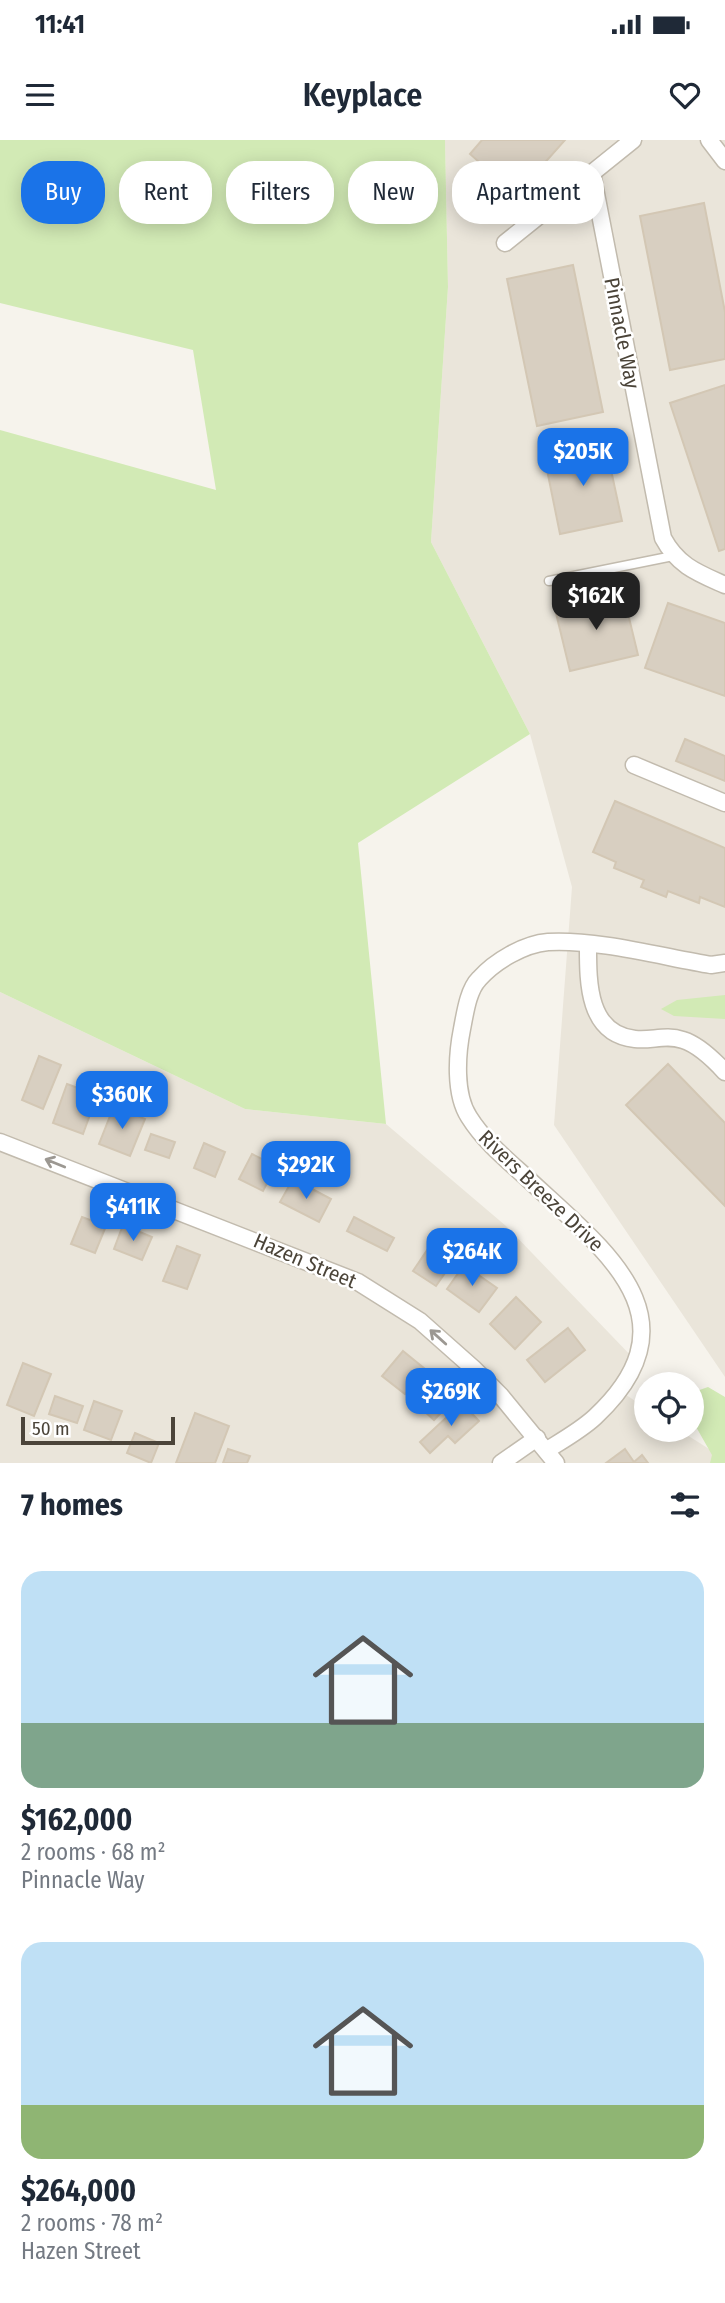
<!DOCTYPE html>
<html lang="en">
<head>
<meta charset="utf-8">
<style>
  body { margin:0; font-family:"Fira Sans Condensed",sans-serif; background:#f2f2f3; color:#1f2937; height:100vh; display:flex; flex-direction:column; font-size:26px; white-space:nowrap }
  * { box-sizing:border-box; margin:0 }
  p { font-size:23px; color:#747a83 }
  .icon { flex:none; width:38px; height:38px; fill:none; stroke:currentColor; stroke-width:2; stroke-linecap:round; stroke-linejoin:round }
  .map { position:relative; height:1323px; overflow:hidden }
  .details { display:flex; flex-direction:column; background:#fff; flex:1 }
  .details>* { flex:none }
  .guide { position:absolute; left:21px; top:21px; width:684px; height:63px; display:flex; gap:14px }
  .fabs { position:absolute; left:634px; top:1232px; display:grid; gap:14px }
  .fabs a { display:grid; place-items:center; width:70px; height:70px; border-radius:50%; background:#fff; box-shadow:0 4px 18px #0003; font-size:35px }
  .scale { position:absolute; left:21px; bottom:18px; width:154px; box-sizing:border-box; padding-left:7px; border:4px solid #4b4439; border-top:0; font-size:19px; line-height:24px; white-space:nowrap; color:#4b4439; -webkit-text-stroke:5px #fff; paint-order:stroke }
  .price { position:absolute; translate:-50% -60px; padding:0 16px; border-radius:14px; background:#1a73e8; color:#fff; font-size:23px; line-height:46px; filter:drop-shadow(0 2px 4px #0008) }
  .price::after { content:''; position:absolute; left:50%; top:42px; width:21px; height:16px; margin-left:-10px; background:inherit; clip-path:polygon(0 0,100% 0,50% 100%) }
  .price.active { background:#222; color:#fff }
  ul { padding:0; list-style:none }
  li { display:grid; align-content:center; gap:14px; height:371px; padding:0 21px }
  li span { display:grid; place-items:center; height:217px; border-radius:21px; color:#555 }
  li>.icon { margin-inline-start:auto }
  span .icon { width:126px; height:126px; fill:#fffc; stroke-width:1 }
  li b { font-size:30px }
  h2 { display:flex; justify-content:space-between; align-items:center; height:84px; padding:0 21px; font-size:30px }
  .pill { padding:0 24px; border-radius:28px; background:#fff; box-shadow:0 4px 18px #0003; font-size:24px; line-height:63px }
  .pill.active { background:#1a73e8; color:#fff }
  .status { display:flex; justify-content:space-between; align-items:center; height:49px; padding:0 35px; background:#fff; direction:ltr }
  .status svg { height:19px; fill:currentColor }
  header { display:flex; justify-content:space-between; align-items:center; height:91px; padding:0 21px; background:#fff; font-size:32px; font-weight:600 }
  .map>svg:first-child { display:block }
  .residential { fill:#eae5da }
  .green { fill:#d2eab5 }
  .building { fill:#d8cfc1; stroke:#d3c7b4; stroke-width:2 }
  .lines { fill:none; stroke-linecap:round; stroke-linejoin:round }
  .lane-casing { stroke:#c2bbae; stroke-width:11 }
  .street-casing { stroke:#c2bbae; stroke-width:19 }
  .lane { stroke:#fff; stroke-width:8 }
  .street { stroke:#fff; stroke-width:16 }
  .oneway { stroke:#9c9892 }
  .labels { text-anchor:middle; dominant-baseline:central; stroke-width:5; stroke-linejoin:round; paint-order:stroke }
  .street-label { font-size:21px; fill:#4b4439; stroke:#fff }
</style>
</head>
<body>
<div class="status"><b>11:41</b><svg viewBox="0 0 49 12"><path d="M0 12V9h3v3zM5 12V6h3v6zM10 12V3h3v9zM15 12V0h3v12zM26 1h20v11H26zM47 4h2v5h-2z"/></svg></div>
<header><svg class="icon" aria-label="menu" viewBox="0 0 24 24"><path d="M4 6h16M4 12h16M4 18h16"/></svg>Keyplace<svg class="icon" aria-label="heart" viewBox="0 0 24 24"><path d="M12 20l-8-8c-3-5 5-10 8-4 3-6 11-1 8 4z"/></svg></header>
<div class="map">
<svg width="725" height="1323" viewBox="0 0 725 1323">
  <rect width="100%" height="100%" fill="#f6f3ec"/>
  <g class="residential">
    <path d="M445 0H725V1237L554 985 572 747 530 594 431 402 448 147Z"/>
    <path d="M0 852 245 969 386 984 506 1086 637 1222 620 1251 646 1268V1290H679L725 1319V1323H0Z"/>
  </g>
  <g class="green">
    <path d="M0 0H445L448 147 431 402 530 594 358 703 386 984 245 969 0 852V290L216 350 193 210 0 163Z"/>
    <path d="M725 855V879L674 876 661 869 677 860Z"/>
    <path d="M708 1247 725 1257V1323H710L712 1315 691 1278V1253Z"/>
  </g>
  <g class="building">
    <path d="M482 0H565L516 55 470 14Z"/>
    <path d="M704 63 725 172V219L670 230 640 76Z"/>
    <path d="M573 125 603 272 537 286 507 139Z"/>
    <path d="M725 245V409L719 411 670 263Z"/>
    <path d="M605 302 622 381 560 394 544 315Z"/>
    <path d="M623 453 638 515 570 531 555 469Z"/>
    <path d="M668 463 725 483V556L645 528Z"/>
    <path d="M685 599 725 616V641L676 621Z"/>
    <path d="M615 661 725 708V767L700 757 699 763 668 751 666 757 641 747 644 740 614 728 616 722 593 712Z"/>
    <path d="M39 916 61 925 43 969 22 960Z"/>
    <path d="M668 924 725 983V1066L626 965Z"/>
    <path d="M67 944 97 955 83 994 53 983Z"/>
    <path d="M114 966 145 979 130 1016 99 1004Z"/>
    <path d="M151 994 175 1002 169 1018 145 1010Z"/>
    <path d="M204 1003 225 1012 215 1037 194 1028Z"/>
    <path d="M252 1014 276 1026 263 1051 239 1039Z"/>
    <path d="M293 1039 331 1059 319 1082 280 1062Z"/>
    <path d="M82 1077 106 1086 95 1113 71 1104Z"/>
    <path d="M354 1077 394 1098 387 1111 347 1091Z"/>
    <path d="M123 1085 152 1097 142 1120 114 1109Z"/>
    <path d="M440 1091 463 1107 436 1146 413 1131Z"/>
    <path d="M177 1106 200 1115 187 1149 163 1141Z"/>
    <path d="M464 1125 497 1148 479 1172 447 1149Z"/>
    <path d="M516 1157 541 1182 515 1209 490 1184Z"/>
    <path d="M568 1188 585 1210 545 1242 527 1220Z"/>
    <path d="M403 1211 425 1229 405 1254 382 1236Z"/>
    <path d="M23 1223 51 1234 34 1276 7 1265Z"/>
    <path d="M433 1236 456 1257 434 1280 411 1259Z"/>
    <path d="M55 1256 83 1266 77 1283 49 1274Z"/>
    <path d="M94 1261 122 1271 111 1300 84 1290Z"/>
    <path d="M462 1263 479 1281 455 1303 448 1296 430 1313 420 1302Z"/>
    <path d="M195 1273 229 1286 215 1323H176Z"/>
    <path d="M135 1293 159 1303 151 1323 127 1313Z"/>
    <path d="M228 1309 250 1316 247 1323H223Z"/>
    <path d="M625 1309 634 1322 642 1315 648 1323H606Z"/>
  </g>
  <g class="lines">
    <g class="lane-casing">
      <path id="lane" d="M549 441 673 416"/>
    </g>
    <g class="street-casing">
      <g id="street">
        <path d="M709 0 725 21"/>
        <path d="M592 33 663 398C678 426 698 433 725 445"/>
        <path d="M505 103 633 0"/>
        <path d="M634 625 725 663"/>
        <path d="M588 805C588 841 587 894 635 899 652 901 665 894 683 900 699 905 714 920 725 932"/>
        <path d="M0 1002 358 1142 420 1181 473 1228 501 1256 556 1323"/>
        <path d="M547 1310C563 1300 581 1290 595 1277 701 1178 603 1109 527 1038 506 1019 484 1001 469 977 454 954 457 914 462 889 465 874 468 850 479 839 495 821 524 804 548 802 596 799 663 817 711 825L725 823"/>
        <path d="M501 1323 537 1298"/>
      </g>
    </g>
    <use href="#lane" class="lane"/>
    <use href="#street" class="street"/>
  </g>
  <defs><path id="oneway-shaft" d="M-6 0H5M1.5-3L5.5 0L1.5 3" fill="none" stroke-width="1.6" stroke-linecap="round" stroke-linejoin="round" transform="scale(1.75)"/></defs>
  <g class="oneway">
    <use href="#oneway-shaft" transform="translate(55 1023) rotate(-158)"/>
    <use href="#oneway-shaft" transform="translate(438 1197) rotate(-138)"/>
  </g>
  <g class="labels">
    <g class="street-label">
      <text transform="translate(622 193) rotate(79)">Pinnacle Way</text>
      <text transform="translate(541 1051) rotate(44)">Rivers Breeze Drive</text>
      <text transform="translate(305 1121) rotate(23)">Hazen Street</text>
    </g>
  </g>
</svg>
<div class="fabs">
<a><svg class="icon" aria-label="locate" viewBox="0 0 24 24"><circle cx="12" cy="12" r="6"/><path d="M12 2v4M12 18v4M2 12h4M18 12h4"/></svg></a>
</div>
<div class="scale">50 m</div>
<b class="price" style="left:583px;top:348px">$205K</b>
<b class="price active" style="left:596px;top:492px">$162K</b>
<b class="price" style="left:122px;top:991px">$360K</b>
<b class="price" style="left:306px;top:1061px">$292K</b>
<b class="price" style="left:133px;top:1103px">$411K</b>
<b class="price" style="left:472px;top:1148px">$264K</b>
<b class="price" style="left:451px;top:1288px">$269K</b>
<div class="guide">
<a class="pill active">Buy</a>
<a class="pill">Rent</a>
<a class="pill">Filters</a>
<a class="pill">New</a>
<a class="pill">Apartment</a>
</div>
</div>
<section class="details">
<h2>7 homes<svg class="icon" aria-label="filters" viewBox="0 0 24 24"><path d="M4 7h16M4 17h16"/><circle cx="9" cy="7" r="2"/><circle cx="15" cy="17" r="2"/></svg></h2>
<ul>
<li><span style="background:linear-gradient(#bfe0f5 70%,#7fa58c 0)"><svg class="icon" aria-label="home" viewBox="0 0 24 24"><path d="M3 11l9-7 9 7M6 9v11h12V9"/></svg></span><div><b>$162,000</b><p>2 rooms · 68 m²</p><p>Pinnacle Way</p></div></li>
<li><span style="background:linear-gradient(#bfe0f5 75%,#8fb573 0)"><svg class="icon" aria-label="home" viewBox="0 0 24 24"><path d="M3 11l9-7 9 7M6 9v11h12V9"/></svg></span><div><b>$264,000</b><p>2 rooms · 78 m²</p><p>Hazen Street</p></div></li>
</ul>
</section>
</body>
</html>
